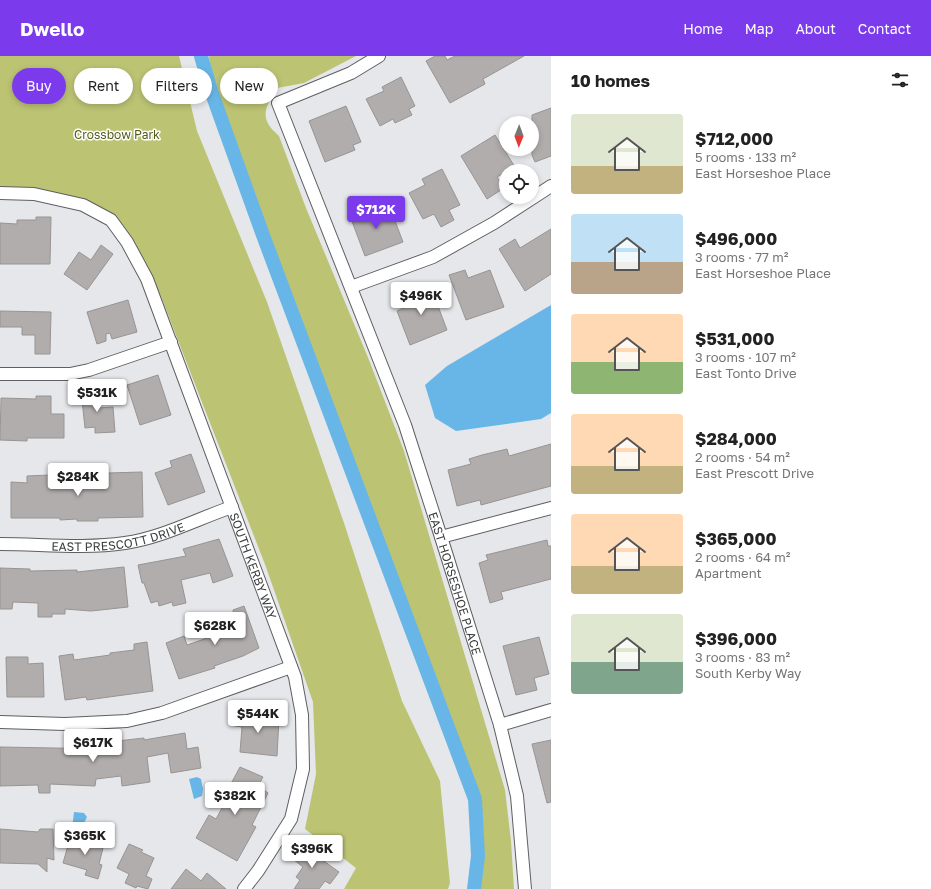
<!DOCTYPE html>
<html lang="en">
<head>
<meta charset="utf-8">
<style>
  body { margin:0; font-family:"Golos Text",sans-serif; background:#f6f6f6; color:#222; height:100vh; display:flex; flex-direction:column; font-size:15px; white-space:nowrap }
  * { box-sizing:border-box; margin:0 }
  p { font-size:13px; color:#767676 }
  .icon { flex:none; width:22px; height:22px; fill:none; stroke:currentColor; stroke-width:2; stroke-linecap:round; stroke-linejoin:round }
  .map { position:relative; flex:1; overflow:hidden }
  .sheet { display:flex; flex-direction:column; background:#fff; width:380px }
  .sheet>* { flex:none }
  .banner { position:absolute; left:12px; top:12px; width:380px; height:36px; display:flex; gap:8px }
  .needle { width:26px; rotate:181deg }
  .buttons { position:absolute; left:499px; top:60px; display:grid; gap:8px }
  .buttons a { display:grid; place-items:center; width:40px; height:40px; border-radius:50%; background:#fff; box-shadow:0 2px 6px #0003; font-size:20px }
  .price { position:absolute; translate:-50% -34px; padding:0 9px; border-radius:4px; background:#fff; color:#222; font-size:13px; line-height:26px; filter:drop-shadow(0 1px 2px #0008) }
  .price::after { content:''; position:absolute; left:50%; top:24px; width:12px; height:9px; margin-left:-6px; background:inherit; clip-path:polygon(0 0,100% 0,50% 100%) }
  .price.on { background:#7c3aed; color:#fff }
  ul { padding:0; list-style:none }
  li { display:flex; align-items:center; gap:12px; height:100px; padding:0 20px }
  li span { display:grid; place-items:center; flex:none; width:112px; height:80px; border-radius:4px; color:#555 }
  li>.icon { margin-inline-start:auto }
  span .icon { width:48px; height:48px; fill:#fffc; stroke-width:1 }
  li b { font-size:17px }
  h2 { display:flex; justify-content:space-between; align-items:center; height:48px; padding:0 20px; font-size:17px }
  .pill { padding:0 14px; border-radius:18px; background:#fff; box-shadow:0 2px 6px #0003; font-size:14px; line-height:36px }
  .pill.on { background:#7c3aed; color:#fff }
  header { display:flex; align-items:center; gap:24px; box-sizing:border-box; height:56px; padding:0 20px; background:#7c3aed; color:#fff }
  header strong { font-size:19px }
  nav { display:flex; gap:22px; margin-inline-start:auto; font-size:14px }
  main { display:flex; flex:1; min-height:0 }
  .map>svg:first-child { display:block }
  .green { fill:#bcc373 }
  .water { fill:#68b6e7 }
  .lines { fill:none; stroke-linecap:round; stroke-linejoin:round }
  .canal { stroke:#68b6e7; stroke-width:14 }
  .building { fill:#b1adac; stroke:#989493 }
  .street-casing { stroke:#5e5f61; stroke-width:14 }
  .street { stroke:#fff; stroke-width:12 }
  .labels { text-anchor:middle; dominant-baseline:central; stroke-width:3; stroke-linejoin:round; paint-order:stroke }
  .park-label { font-size:12px; fill:#565a1f; stroke:#fff }
  .street-label { font-size:12px; fill:#3b3c3d; stroke:#fff }
</style>
</head>
<body>
<header>
<strong>Dwello</strong>
<nav><a>Home</a><a>Map</a><a>About</a><a>Contact</a></nav>
</header>
<main>
<div class="map">
<svg width="551" height="833" viewBox="0 0 551 833">
  <rect width="100%" height="100%" fill="#e5e7ea"/>
  <g class="green">
    <path d="M0 0H179L197 75 267 246 344 467 402 645 440 725 450 827 448 833H344L356 812 305 773 316 718 313 646 266 511 160 238 116 160 46 135 0 132Z"/>
    <path d="M209 0H356L304 27 277 32C265 52 258 62 279 80L306 152 369 304 404 395 505 734 511 785 514 833H477L480 802 477 745 462 700 232 85 213 29Z"/>
  </g>
  <g class="water">
    <path d="M551 249V357L541 363 456 375 435 362 425 329 447 310Z"/>
    <path d="M197 721 201 723 203 733 202 740 194 743 189 723Z"/>
    <path d="M74 756 84 757 87 761 81 773H72Z"/>
  </g>
  <g class="lines">
    <path class="canal" d="M201 0 211 35 264 182 475 743 478 800 474 833"/>
  </g>
  <g class="building">
    <path d="M435 0H445L447 4 455 0H524L483 23 485 28 450 47 426 5Z"/>
    <path d="M401 21 415 50 409 53 412 59 395 67 393 63 380 70 366 43 384 35 382 31Z"/>
    <path d="M346 50 361 86 353 89 355 94 325 106 309 65Z"/>
    <path d="M551 52V100L535 106 532 99V59Z"/>
    <path d="M495 79 515 111 497 121 504 132 487 143 461 100Z"/>
    <path d="M442 113 460 149 449 154 454 164 441 171 434 158 423 163 409 137 425 129 422 123Z"/>
    <path d="M379 150 381 156 390 152 403 186 365 200 350 160Z"/>
    <path d="M36 161H51L50 208H0V167L17 168V164H36Z"/>
    <path d="M551 173V218L525 235 499 193 515 183 520 192Z"/>
    <path d="M101 189 113 198 87 234 64 218 79 196 91 204Z"/>
    <path d="M465 214 468 222 490 214 504 251 466 264 449 219Z"/>
    <path d="M430 229 447 274 410 289 397 255 406 251 402 240Z"/>
    <path d="M128 244 137 276 112 283 110 277 106 278V285L97 288 87 256Z"/>
    <path d="M0 255 51 256 50 298H35V279H22V271H0Z"/>
    <path d="M158 319 171 359 140 369 127 329Z"/>
    <path d="M98 334 99 352 113 351 115 376 95 377V371L85 372 81 335Z"/>
    <path d="M36 340H51V358H64V382H27V385L0 384 1 342 36 343Z"/>
    <path d="M551 388V430L481 449 480 444 457 450 448 414 471 408 469 403 482 399 507 393 509 400Z"/>
    <path d="M191 398 205 436 168 449 155 417 172 411 170 405Z"/>
    <path d="M142 416 143 461 98 462V465H77V463L60 464V462H11V426L27 427V420L72 418V424L108 423V417Z"/>
    <path d="M219 483 233 520 213 527 210 517 181 524 186 547 173 550 172 546 159 550 158 545 151 547 144 527H142L138 509 186 500 183 493Z"/>
    <path d="M547 484 548 490H551V523L501 536 503 543 490 547 479 507 488 504 486 499Z"/>
    <path d="M124 511 128 551 91 555 65 553V558H52V561H38V547L13 546 12 553H0V512L30 513V515L77 514V516Z"/>
    <path d="M244 550 259 592 243 600 214 610 215 612 179 623 166 587 184 580 187 589 216 579 212 569 234 561 233 554Z"/>
    <path d="M539 581 549 618 534 622 537 634 516 639 503 590Z"/>
    <path d="M147 586 153 635 87 644 86 641 65 644 59 600 73 598 74 604 110 599V597L134 594V588Z"/>
    <path d="M6 601H28V608L43 607 44 641H7Z"/>
    <path d="M235 658 279 662 277 700 240 696 242 671 235 670Z"/>
    <path d="M185 677 187 693 198 691 201 712 171 717 168 697 147 701 150 726 122 730 121 720 96 723 95 730 50 728V737H39L38 729 0 730V691L109 693 108 686 144 682V684Z"/>
    <path d="M551 684V746L547 747 532 688Z"/>
    <path d="M240 711 263 721 258 730 268 737 252 769 256 771 237 805 196 782 209 759 216 763 229 739 226 737Z"/>
    <path d="M0 773 38 776 40 773H53L54 804 47 802V816L38 808 0 807Z"/>
    <path d="M71 779 104 788 99 808 102 809 98 823 85 819 87 814 63 807Z"/>
    <path d="M299 787 339 816 330 828 325 825 319 833H294L300 824 296 821 303 811 289 800Z"/>
    <path d="M129 788 143 794 141 796 154 802 146 820 152 823 148 833 137 830 136 832 125 827 129 818 117 812Z"/>
    <path d="M186 813 201 825 207 817 226 833H171Z"/>
  </g>
  <g class="lines">
    <g class="street-casing">
      <g id="street">
        <path id="s1" d="M379 0 351 17 278 47 405 369 441 481 500 669 517 740 525 833"/>
        <path id="s2" d="M0 137 34 138 83 149 111 164 127 186 147 223 295 621 302 659 303 713 291 763 258 815 244 833"/>
        <path d="M351 231 433 201 494 167 551 130"/>
        <path d="M0 318H70L89 314 171 286"/>
        <path d="M441 481 551 452"/>
        <path id="s3" d="M0 488C41 488 84 493 125 487 161 482 197 463 232 451"/>
        <path d="M0 666 65 668 127 665 162 657 291 611"/>
        <path d="M500 669 551 654"/>
      </g>
    </g>
    <use href="#street" class="street"/>
  </g>
  <g class="labels">
    <g class="park-label">
      <text x="117" y="78">Crossbow Park</text>
    </g>
    <g class="street-label">
      <text stroke="none"><textPath href="#s3" startOffset="119">EAST PRESCOTT DRIVE</textPath></text>
      <text stroke="none"><textPath href="#s2" startOffset="491">SOUTH KERBY WAY</textPath></text>
      <text stroke="none"><textPath href="#s1" startOffset="624">EAST HORSESHOE PLACE</textPath></text>
    </g>
  </g>
</svg>
<div class="buttons">
<a><svg class="needle" viewBox="-14 -14 28 28"><path d="M0-13l5 13h-10z" fill="#e53935"/><path d="M0 13l5-13h-10z" fill="#767676"/></svg></a>
<a><svg class="icon" aria-label="locate" viewBox="0 0 24 24"><circle cx="12" cy="12" r="6"/><path d="M12 2v4M12 18v4M2 12h4M18 12h4"/></svg></a>
</div>
<b class="price on" style="left:376px;top:174px">$712K</b>
<b class="price" style="left:421px;top:260px">$496K</b>
<b class="price" style="left:97px;top:357px">$531K</b>
<b class="price" style="left:78px;top:441px">$284K</b>
<b class="price" style="left:215px;top:590px">$628K</b>
<b class="price" style="left:258px;top:678px">$544K</b>
<b class="price" style="left:93px;top:707px">$617K</b>
<b class="price" style="left:235px;top:760px">$382K</b>
<b class="price" style="left:85px;top:800px">$365K</b>
<b class="price" style="left:312px;top:813px">$396K</b>
<div class="banner">
<a class="pill on">Buy</a>
<a class="pill">Rent</a>
<a class="pill">Filters</a>
<a class="pill">New</a>
</div>
</div>
<section class="sheet">
<h2>10 homes<svg class="icon" aria-label="filters" viewBox="0 0 24 24"><path d="M4 7h16M4 17h16"/><circle cx="9" cy="7" r="2"/><circle cx="15" cy="17" r="2"/></svg></h2>
<ul>
<li><span style="background:linear-gradient(#dfe7d0 65%,#c2b280 0)"><svg class="icon" aria-label="home" viewBox="0 0 24 24"><path d="M3 11l9-7 9 7M6 9v11h12V9"/></svg></span><div><b>$712,000</b><p>5 rooms · 133 m²</p><p>East Horseshoe Place</p></div></li>
<li><span style="background:linear-gradient(#bfe0f5 60%,#b9a48a 0)"><svg class="icon" aria-label="home" viewBox="0 0 24 24"><path d="M3 11l9-7 9 7M6 9v11h12V9"/></svg></span><div><b>$496,000</b><p>3 rooms · 77 m²</p><p>East Horseshoe Place</p></div></li>
<li><span style="background:linear-gradient(#ffd9b3 60%,#8fb573 0)"><svg class="icon" aria-label="home" viewBox="0 0 24 24"><path d="M3 11l9-7 9 7M6 9v11h12V9"/></svg></span><div><b>$531,000</b><p>3 rooms · 107 m²</p><p>East Tonto Drive</p></div></li>
<li><span style="background:linear-gradient(#ffd9b3 65%,#c2b280 0)"><svg class="icon" aria-label="home" viewBox="0 0 24 24"><path d="M3 11l9-7 9 7M6 9v11h12V9"/></svg></span><div><b>$284,000</b><p>2 rooms · 54 m²</p><p>East Prescott Drive</p></div></li>
<li><span style="background:linear-gradient(#ffd9b3 65%,#c2b280 0)"><svg class="icon" aria-label="home" viewBox="0 0 24 24"><path d="M3 11l9-7 9 7M6 9v11h12V9"/></svg></span><div><b>$365,000</b><p>2 rooms · 64 m²</p><p>Apartment</p></div></li>
<li><span style="background:linear-gradient(#dfe7d0 60%,#7fa58c 0)"><svg class="icon" aria-label="home" viewBox="0 0 24 24"><path d="M3 11l9-7 9 7M6 9v11h12V9"/></svg></span><div><b>$396,000</b><p>3 rooms · 83 m²</p><p>South Kerby Way</p></div></li>
</ul>
</section>
</main>
</body>
</html>
